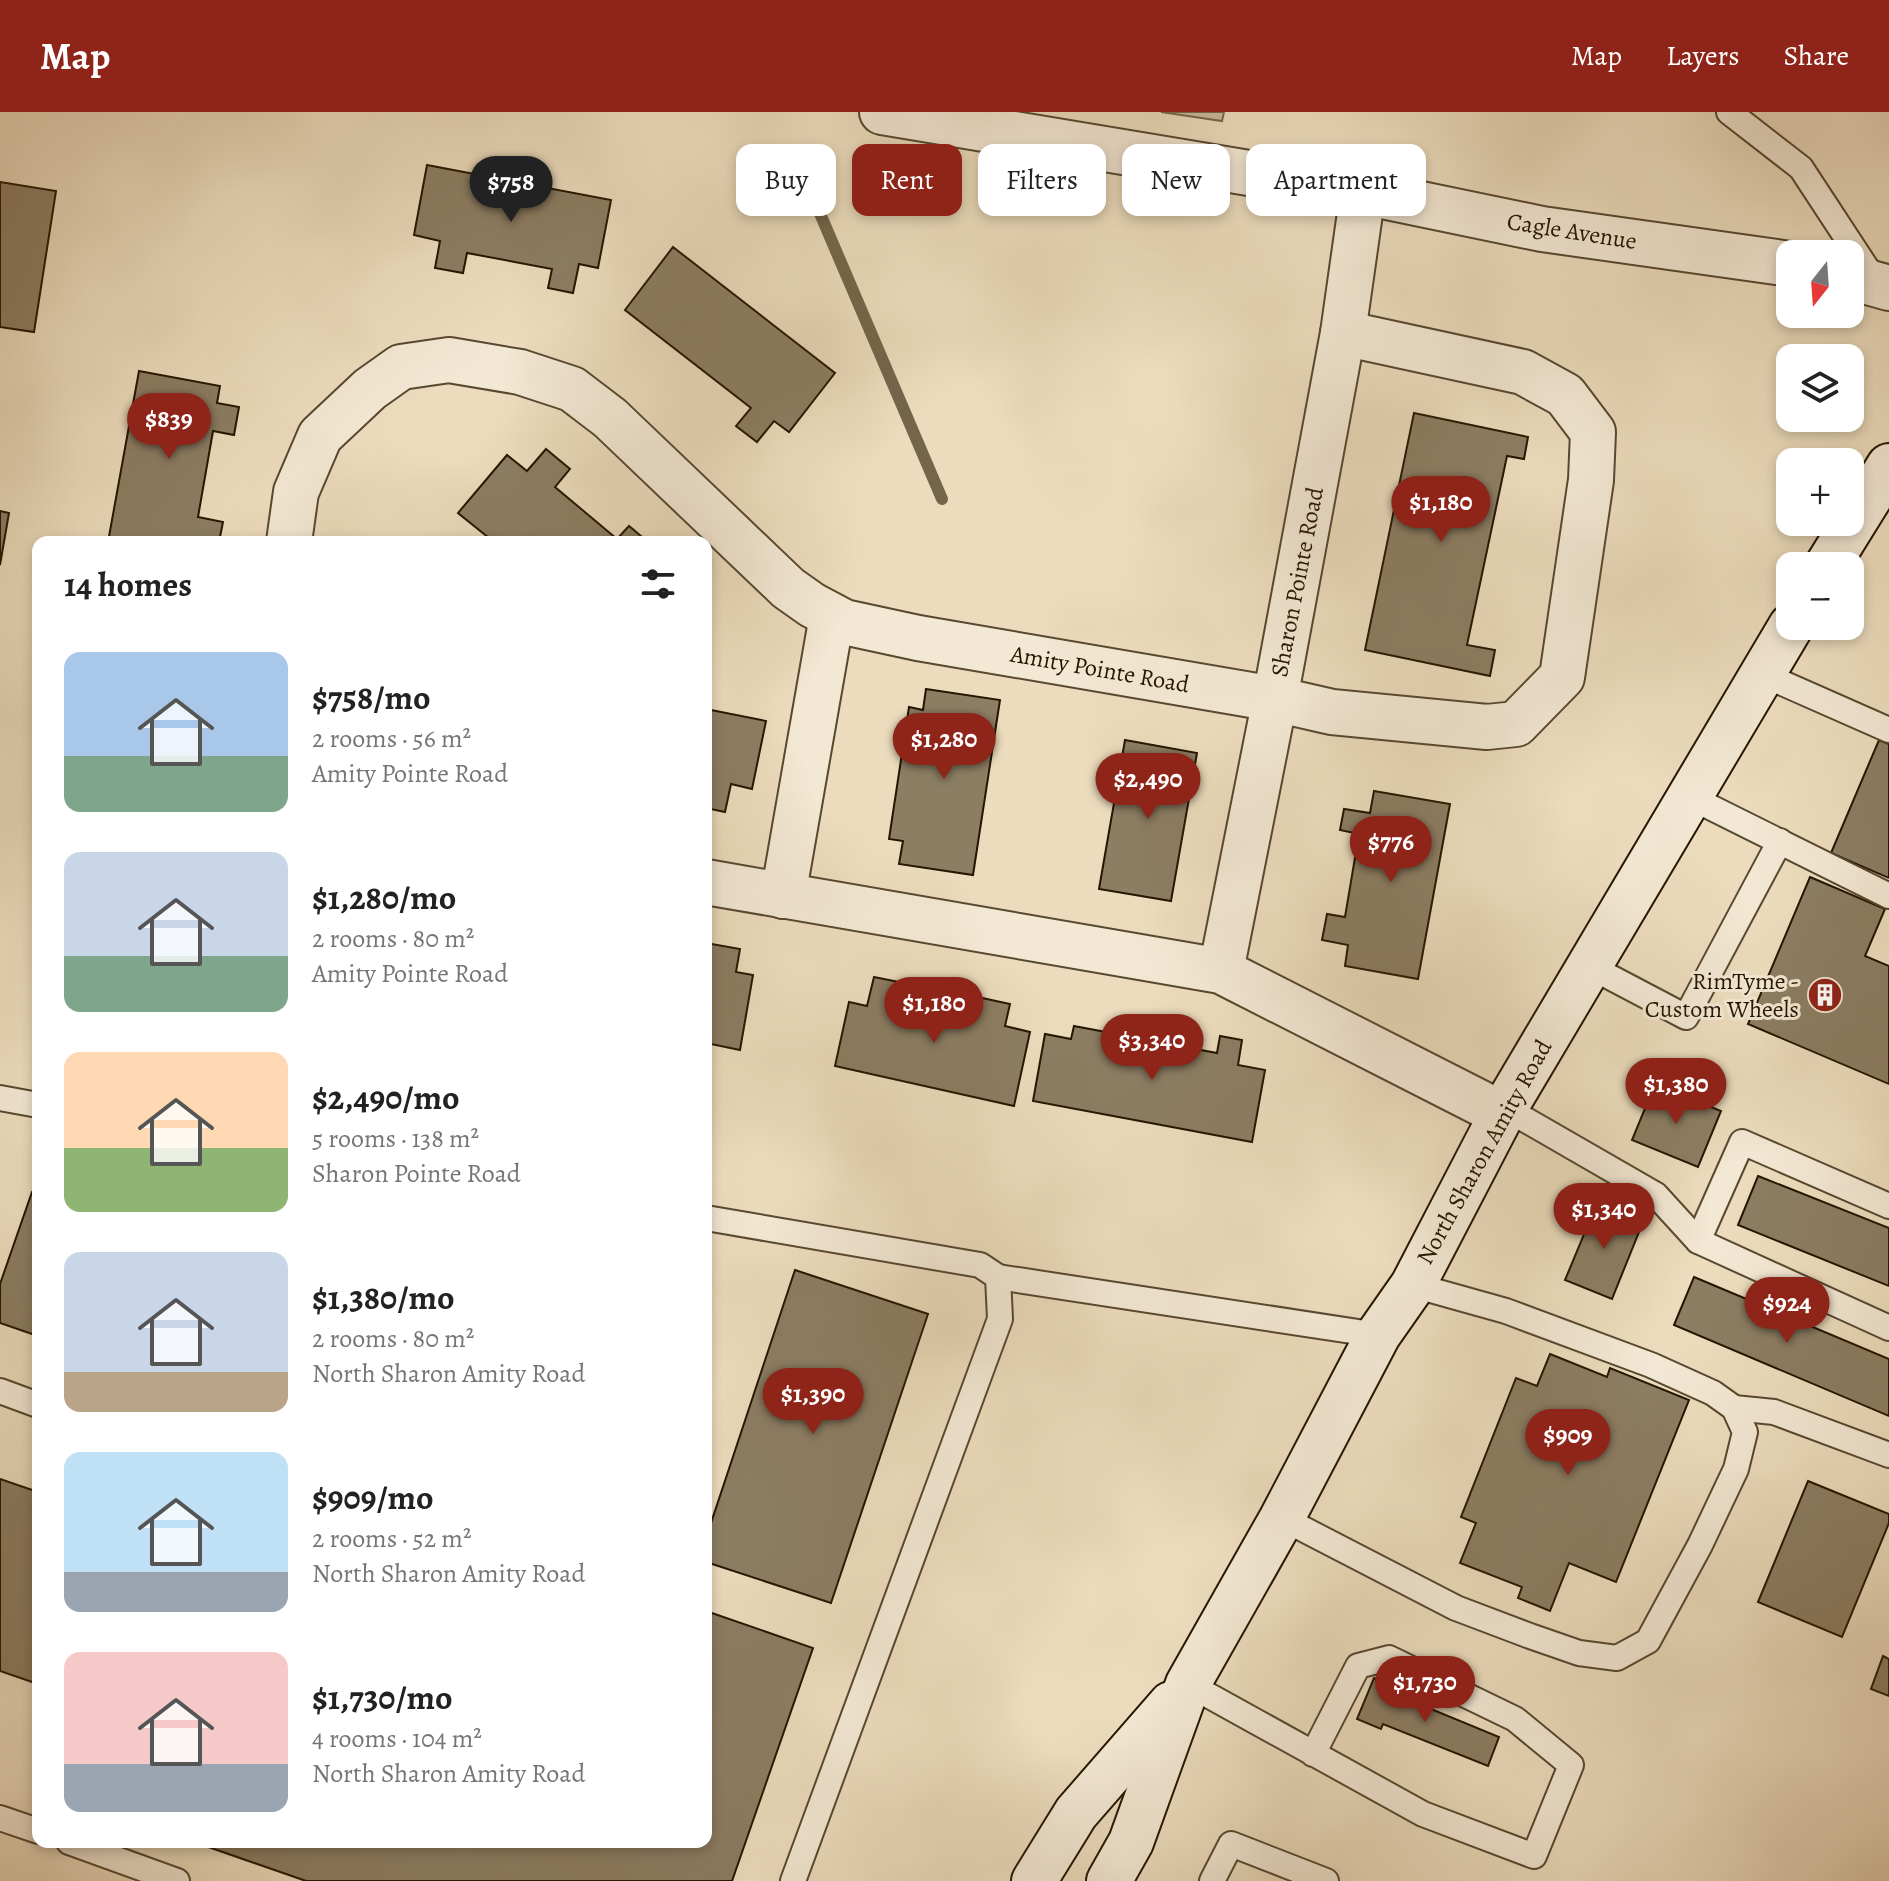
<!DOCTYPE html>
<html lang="en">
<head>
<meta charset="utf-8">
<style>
  body { margin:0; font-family:Alegreya,serif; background:#f2f2f2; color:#222; height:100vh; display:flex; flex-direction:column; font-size:30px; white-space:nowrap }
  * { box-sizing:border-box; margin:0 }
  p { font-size:26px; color:#767676 }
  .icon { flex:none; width:44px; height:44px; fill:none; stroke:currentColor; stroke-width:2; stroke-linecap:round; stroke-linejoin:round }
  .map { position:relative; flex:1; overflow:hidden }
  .drawer { position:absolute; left:32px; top:424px; width:680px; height:1312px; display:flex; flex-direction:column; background:#fff; border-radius:16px; box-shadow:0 4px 12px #0003 }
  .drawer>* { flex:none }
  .guide { position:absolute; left:736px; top:32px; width:760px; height:72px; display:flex; gap:16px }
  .needle { width:52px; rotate:197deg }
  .buttons { position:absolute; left:1776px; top:128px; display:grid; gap:16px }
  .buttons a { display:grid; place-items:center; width:88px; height:88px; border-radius:16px; background:#fff; box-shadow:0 4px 12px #0003; font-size:40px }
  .price { position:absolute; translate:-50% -68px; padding:0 18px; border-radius:28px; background:#8f2418; color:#fff; font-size:26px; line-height:52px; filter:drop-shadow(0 2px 4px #0008) }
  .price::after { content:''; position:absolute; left:50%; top:48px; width:24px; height:18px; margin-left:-12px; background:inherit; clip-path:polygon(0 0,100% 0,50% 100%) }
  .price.selected { background:#222; color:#fff }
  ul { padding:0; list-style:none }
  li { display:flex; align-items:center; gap:24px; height:200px; padding:0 32px }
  li span { display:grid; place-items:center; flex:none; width:224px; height:160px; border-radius:16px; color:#555 }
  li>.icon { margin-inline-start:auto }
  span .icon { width:96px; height:96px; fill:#fffc; stroke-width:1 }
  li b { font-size:34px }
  h2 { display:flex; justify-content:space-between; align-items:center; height:96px; padding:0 32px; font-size:34px }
  .pill { padding:0 28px; border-radius:16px; background:#fff; box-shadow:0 4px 12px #0003; font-size:28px; line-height:72px }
  .pill.selected { background:#8f2418; color:#fff }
  header { display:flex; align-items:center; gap:48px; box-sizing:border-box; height:112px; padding:0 40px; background:#8f2418; color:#fff }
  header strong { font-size:38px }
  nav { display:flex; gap:44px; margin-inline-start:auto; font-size:28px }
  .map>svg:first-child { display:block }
  .green { fill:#caba9d; stroke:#78684f; stroke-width:2 }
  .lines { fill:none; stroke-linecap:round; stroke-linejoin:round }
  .stream { stroke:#74654b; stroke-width:12 }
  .building { fill:#8c7d63; stroke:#251601; stroke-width:2 }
  .service-casing { stroke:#574830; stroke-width:28 }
  .minor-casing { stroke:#574830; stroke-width:48 }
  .secondary-casing { stroke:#251601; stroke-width:48 }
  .service { stroke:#f3e8d4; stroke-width:24 }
  .minor { stroke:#f3e8d4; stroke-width:44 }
  .secondary { stroke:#f3e8d4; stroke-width:44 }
  .labels { text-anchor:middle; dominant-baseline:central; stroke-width:6; stroke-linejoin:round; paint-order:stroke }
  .street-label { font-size:24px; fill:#251601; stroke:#f3e8d4 }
  .poi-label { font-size:24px; fill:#251601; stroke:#f3e8d4; text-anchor:end }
</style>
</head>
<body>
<header>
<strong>Map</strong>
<nav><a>Map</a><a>Layers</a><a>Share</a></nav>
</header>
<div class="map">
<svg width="1889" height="1769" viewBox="0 0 1889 1769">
  <rect width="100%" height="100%" fill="#ecdcbd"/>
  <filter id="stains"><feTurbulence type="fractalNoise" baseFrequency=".0025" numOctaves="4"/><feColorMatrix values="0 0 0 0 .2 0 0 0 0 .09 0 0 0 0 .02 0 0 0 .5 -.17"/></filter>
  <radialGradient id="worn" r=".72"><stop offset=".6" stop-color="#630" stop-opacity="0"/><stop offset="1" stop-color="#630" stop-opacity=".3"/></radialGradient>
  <path class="green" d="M1161 0H1224L1222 9Z"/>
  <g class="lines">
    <path class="stream" d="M798 50 942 387"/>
  </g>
  <g class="building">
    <path d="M427 53 611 88 598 156 579 152 573 181 548 176 552 157 467 141 463 161 435 156 440 129 414 123Z"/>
    <path d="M0 70 56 79 34 220 0 215Z"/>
    <path d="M673 135 835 261 789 320 774 309 757 330 736 314 751 296 625 198Z"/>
    <path d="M139 259 220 274 217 291 239 295 234 323 213 319 198 405 223 410 219 430H108Z"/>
    <path d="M1414 301 1528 325 1524 347 1507 344 1467 533 1495 538 1490 564 1365 538Z"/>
    <path d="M546 337 570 357 555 375 617 427 629 414 648 430H494L458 401 507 343 527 359Z"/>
    <path d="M0 399 9 401 0 453Z"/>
    <path d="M926 577 1000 588 973 763 899 752 903 729 889 727 909 595 923 598Z"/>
    <path d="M706 597 766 609 752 677 731 672 725 700 706 696Z"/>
    <path d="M1125 628 1197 641 1171 789 1099 777Z"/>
    <path d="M1879 628 1889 632V766L1831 741Z"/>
    <path d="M1374 679 1450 692 1418 867 1345 854 1348 833 1322 828 1327 802 1345 805 1359 722 1340 718 1344 697 1370 701Z"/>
    <path d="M1810 765 1885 797 1865 844 1889 854V972L1748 912Z"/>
    <path d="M706 831 740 837 736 860 753 863 740 938 706 931Z"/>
    <path d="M874 865 904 871 900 887 978 904 982 886 1010 892 1005 914 1030 920 1014 994 835 954 849 890 867 894Z"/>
    <path d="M1074 914 1217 941 1220 924 1242 928 1238 953 1265 958 1252 1030 1033 989 1045 922 1071 927Z"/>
    <path d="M1655 972 1721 999 1698 1055 1632 1028Z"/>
    <path d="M1758 1064 1889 1116V1174L1738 1113Z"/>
    <path d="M32 1080 38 1082V1224L0 1211V1172Z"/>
    <path d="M1597 1091 1643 1110 1612 1187 1565 1168Z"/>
    <path d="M795 1158 928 1202 831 1491 706 1450V1426Z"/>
    <path d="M1694 1165 1889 1247V1304L1674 1213Z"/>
    <path d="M1550 1242 1607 1265 1610 1256 1689 1288 1616 1470 1569 1451 1550 1499 1518 1486 1522 1475 1460 1451 1476 1411 1461 1405 1516 1266 1537 1274Z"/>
    <path d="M0 1367 38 1380V1572L0 1559Z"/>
    <path d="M1808 1369 1889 1402V1411L1842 1525 1758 1490Z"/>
    <path d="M706 1499 813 1536 732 1769H306L194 1730H706Z"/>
    <path d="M1883 1544 1889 1547V1584L1871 1577Z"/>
    <path d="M1374 1566 1400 1576 1397 1583 1499 1625 1488 1654 1383 1612 1381 1617 1357 1607Z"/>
  </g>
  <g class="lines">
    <g class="service-casing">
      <g id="service">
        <path d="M1729 0 1801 56 1877 172"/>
        <path d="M1762 562 1889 618"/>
        <path d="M1690 685 1889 784"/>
        <path d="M1589 854 1686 905 1780 729"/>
        <path d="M0 986 38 993"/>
        <path d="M1505 996 1656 1083 1698 1129 1889 1216"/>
        <path d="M706 1106 980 1153 998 1165 1000 1207 793 1769"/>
        <path d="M1698 1129 1742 1030 1889 1094"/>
        <path d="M998 1165 1378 1223"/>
        <path d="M0 1279 38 1293"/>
        <path d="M1734 1296 1774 1300 1889 1343"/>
        <path d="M1282 1406 1456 1496 1530 1524 1579 1541 1617 1546 1648 1529 1700 1433 1736 1357 1745 1320 1734 1296 1713 1281 1651 1253 1506 1199 1413 1173"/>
        <path d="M1188 1572 1423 1702 1534 1744 1571 1653 1515 1607 1389 1546 1358 1554 1313 1642"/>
        <path d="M0 1706 38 1719"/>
        <path d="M69 1730 177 1769"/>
        <path d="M1212 1769 1231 1732 1326 1769"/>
      </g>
    </g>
    <g class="minor-casing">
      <g id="minor">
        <path d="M882 0 1363 80 1542 117 1790 152"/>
        <path d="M1850 165 1889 176"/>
        <path d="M289 430 296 380 320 324 370 277 401 255 449 248 520 260 572 277 610 306 788 476 812 493 844 510 918 526 1275 587 1332 600 1487 615 1516 612 1562 565 1591 368 1593 320 1565 283 1523 260 1343 221"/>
        <path d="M706 770 1221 859 1502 1002"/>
        <path d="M783 784 832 504"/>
        <path d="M1221 859 1275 587 1343 221 1363 80"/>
      </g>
    </g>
    <g class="secondary-casing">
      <g id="secondary">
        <path d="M1827 454 1889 354"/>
        <path d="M1034 1769 1076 1701 1171 1592"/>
        <path d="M1109 1769 1131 1730 1188 1572 1282 1406 1378 1223 1413 1173 1505 996 1791 514"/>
      </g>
    </g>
    <use href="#service" class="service"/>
    <use href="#minor" class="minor"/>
    <use href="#secondary" class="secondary"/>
  </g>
  <defs>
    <g id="building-disc" transform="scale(1.8)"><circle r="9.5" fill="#8f2418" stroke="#f3e8d4"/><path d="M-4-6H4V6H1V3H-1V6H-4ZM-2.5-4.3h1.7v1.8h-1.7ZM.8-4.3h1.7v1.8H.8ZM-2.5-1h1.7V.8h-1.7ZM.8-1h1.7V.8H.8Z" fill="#fff"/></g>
  </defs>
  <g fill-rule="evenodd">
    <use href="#building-disc" x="1825" y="883"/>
  </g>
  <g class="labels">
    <g class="street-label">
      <text transform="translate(1572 119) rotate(9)">Cagle Avenue</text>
      <text transform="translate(1297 470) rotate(-79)">Sharon Pointe Road</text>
      <text transform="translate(1100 557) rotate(10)">Amity Pointe Road</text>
      <text transform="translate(1484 1040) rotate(-61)">North Sharon Amity Road</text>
    </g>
    <g class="poi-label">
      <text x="1799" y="869">RimTyme -<tspan x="1799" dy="28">Custom Wheels</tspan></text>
    </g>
  </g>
  <rect width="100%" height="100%" filter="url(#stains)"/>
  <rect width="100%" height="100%" fill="url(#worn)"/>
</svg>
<div class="buttons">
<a><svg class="needle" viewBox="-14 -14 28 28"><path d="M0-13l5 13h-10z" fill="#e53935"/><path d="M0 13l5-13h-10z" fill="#767676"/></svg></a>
<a><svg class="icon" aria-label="layers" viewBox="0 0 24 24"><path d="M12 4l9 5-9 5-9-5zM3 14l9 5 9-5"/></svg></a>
<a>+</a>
<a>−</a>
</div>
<b class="price selected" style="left:511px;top:112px">$758</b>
<b class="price" style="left:169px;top:349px">$839</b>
<b class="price" style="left:1441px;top:432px">$1,180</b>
<b class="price" style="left:944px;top:669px">$1,280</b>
<b class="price" style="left:1148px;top:709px">$2,490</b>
<b class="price" style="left:1391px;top:772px">$776</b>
<b class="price" style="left:934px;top:933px">$1,180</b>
<b class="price" style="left:1152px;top:970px">$3,340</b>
<b class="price" style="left:1676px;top:1014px">$1,380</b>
<b class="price" style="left:1604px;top:1139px">$1,340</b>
<b class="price" style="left:1787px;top:1233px">$924</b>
<b class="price" style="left:813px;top:1324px">$1,390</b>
<b class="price" style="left:1568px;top:1365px">$909</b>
<b class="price" style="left:1425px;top:1612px">$1,730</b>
<div class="guide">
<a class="pill">Buy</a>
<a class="pill selected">Rent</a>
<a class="pill">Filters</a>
<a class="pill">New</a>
<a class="pill">Apartment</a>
</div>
<section class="drawer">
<h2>14 homes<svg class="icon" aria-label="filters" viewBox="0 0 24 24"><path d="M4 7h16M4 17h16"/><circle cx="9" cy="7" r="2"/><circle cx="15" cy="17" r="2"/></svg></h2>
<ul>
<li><span style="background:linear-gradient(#a9c7e8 65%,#7fa58c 0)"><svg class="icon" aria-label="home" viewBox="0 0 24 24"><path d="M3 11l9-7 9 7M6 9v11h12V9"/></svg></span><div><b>$758/mo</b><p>2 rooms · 56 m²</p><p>Amity Pointe Road</p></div></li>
<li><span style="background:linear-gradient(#c9d6e8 65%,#7fa58c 0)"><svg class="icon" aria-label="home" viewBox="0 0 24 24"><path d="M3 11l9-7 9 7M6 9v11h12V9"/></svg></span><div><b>$1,280/mo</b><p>2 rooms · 80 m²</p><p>Amity Pointe Road</p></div></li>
<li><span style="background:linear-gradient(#ffd9b3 60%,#8fb573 0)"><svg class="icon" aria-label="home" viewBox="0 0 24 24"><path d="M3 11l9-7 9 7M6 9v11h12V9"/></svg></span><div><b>$2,490/mo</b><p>5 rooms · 138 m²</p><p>Sharon Pointe Road</p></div></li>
<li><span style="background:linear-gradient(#c9d6e8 75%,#b9a48a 0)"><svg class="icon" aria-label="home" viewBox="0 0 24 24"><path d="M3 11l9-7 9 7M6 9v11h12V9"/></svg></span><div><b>$1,380/mo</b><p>2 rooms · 80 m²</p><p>North Sharon Amity Road</p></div></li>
<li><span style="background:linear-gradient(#bfe0f5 75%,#9aa5b1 0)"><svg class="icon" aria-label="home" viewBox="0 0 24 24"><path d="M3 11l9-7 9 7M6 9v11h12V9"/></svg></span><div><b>$909/mo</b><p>2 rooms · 52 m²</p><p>North Sharon Amity Road</p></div></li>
<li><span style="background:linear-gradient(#f6c9c9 70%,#9aa5b1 0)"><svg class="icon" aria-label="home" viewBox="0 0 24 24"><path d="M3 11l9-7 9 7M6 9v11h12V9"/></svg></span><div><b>$1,730/mo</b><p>4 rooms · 104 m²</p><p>North Sharon Amity Road</p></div></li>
</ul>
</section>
</div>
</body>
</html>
